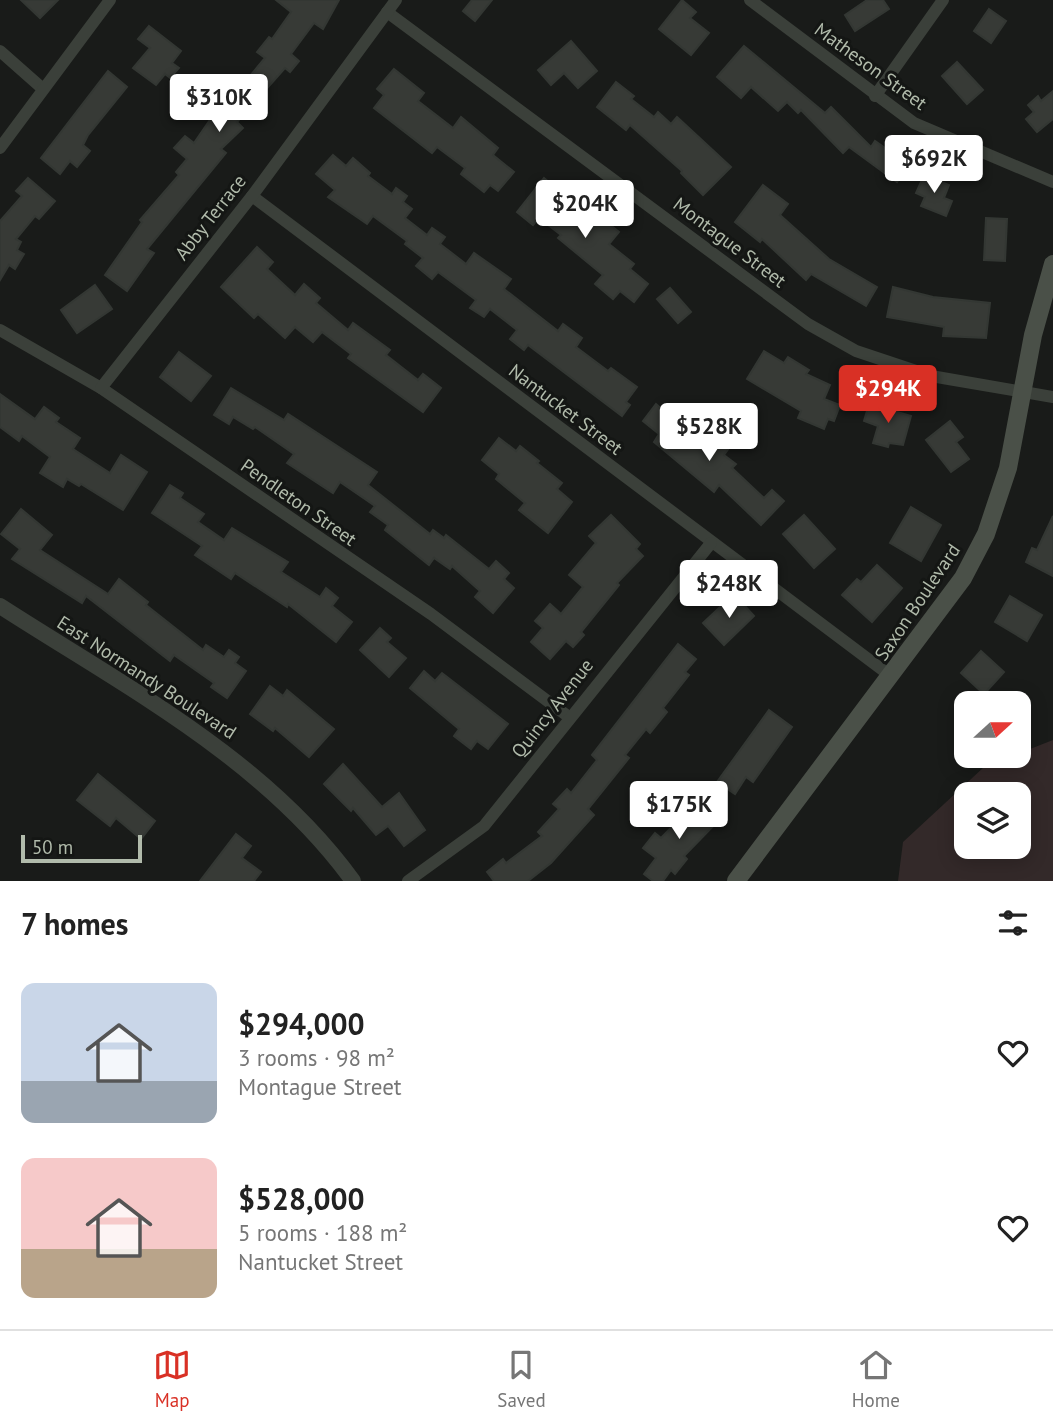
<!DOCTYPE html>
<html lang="en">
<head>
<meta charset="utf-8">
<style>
  body { margin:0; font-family:"PT Sans",sans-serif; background:#f6f6f6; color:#222; height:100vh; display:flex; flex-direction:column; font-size:26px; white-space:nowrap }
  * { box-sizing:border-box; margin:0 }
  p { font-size:23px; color:#767676 }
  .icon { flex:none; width:38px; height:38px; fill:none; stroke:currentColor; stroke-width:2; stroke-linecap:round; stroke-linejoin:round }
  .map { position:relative; height:881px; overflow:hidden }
  .drawer { display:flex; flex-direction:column; background:#fff; flex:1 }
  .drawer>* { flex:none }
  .needle { width:46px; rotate:69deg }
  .buttons { position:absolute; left:954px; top:691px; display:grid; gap:14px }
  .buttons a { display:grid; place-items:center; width:77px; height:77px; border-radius:14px; background:#fff; box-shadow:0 4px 18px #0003; font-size:35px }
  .scale { position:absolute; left:21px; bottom:18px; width:121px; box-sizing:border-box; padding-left:7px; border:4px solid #b1bbab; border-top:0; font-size:19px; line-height:24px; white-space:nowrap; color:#b1bbab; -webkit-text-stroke:5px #141614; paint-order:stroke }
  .price { position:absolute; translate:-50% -60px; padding:0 16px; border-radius:7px; background:#fff; color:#222; font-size:23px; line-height:46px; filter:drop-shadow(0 2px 4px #0008) }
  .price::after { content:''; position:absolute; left:50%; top:42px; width:21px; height:16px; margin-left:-10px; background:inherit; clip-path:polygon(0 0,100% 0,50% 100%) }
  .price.active { background:#d93025; color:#fff }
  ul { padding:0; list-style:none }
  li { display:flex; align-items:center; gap:21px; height:175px; padding:0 21px }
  li span { display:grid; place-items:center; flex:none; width:196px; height:140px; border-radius:14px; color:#555 }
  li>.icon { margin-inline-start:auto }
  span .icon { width:84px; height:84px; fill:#fffc; stroke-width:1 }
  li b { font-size:30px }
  h2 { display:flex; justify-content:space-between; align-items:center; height:84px; padding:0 21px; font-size:30px }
  .tab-bar { display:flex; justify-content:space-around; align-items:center; height:98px; border-top:2px solid #e0e0e0; background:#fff; font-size:19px; color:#767676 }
  .tab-bar a { display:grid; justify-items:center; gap:4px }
  .tab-bar .active { color:#d93025 }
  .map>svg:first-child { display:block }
  .green { fill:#332929; fill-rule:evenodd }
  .building { fill:#373a36; stroke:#333733; stroke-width:2 }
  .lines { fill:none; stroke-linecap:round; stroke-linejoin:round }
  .minor { stroke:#3b403a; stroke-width:12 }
  .tertiary { stroke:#3b403a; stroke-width:16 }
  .secondary { stroke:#4a5048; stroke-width:18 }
  .labels { text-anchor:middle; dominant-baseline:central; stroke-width:6; stroke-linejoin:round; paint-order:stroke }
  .street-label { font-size:19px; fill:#b1bbab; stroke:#141614 }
</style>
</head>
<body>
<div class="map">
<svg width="1053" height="881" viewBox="0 0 1053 881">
  <rect width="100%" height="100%" fill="#191b19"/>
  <path class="green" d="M1053 740V881H898L903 842 984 767ZM966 794H1018V847H966Z"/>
  <g class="building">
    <path d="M21 0H58L40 18Z"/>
    <path d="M276 0H339L323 29 314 23 291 54 299 61 290 72 285 68 237 122 243 128 221 149 226 153 147 249 154 253 127 291 105 275 142 222 140 220 179 175 176 172 187 159 174 148 185 136 194 143 216 111 209 104 219 94 223 98 236 86 239 89 265 58 257 52 269 37 272 39 291 12Z"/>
    <path d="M472 0H492L475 21 463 11Z"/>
    <path d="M682 0 696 12 690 18 709 33 691 55 659 29Z"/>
    <path d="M867 0H883L889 9 855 31 845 15Z"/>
    <path d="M989 9 1006 21 991 43 974 31Z"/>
    <path d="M149 26 181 51 172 63 179 68 170 78 165 74 156 85 133 68 150 48 138 39Z"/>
    <path d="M571 41 597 71 578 88 564 73 551 85 538 70Z"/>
    <path d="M744 46 825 113 831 107 871 147 875 141 909 165 897 182 849 147 843 153 801 110 798 113 787 102 778 111 751 87 741 98 717 77Z"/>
    <path d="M957 62 983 90 967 104 942 76Z"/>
    <path d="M394 69 424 93 418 101 453 128 461 117 498 148 493 155 514 172 498 191 490 185 484 192 461 174 465 168 437 147 432 153 374 108 384 95 377 89Z"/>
    <path d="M108 71 127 87 88 135 83 145 90 151 77 167 70 161 60 174 41 158Z"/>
    <path d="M616 82 634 96 631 99 654 117 658 112 671 124 677 117 731 167 703 195 681 173 682 171 630 125 626 130 597 107Z"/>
    <path d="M1053 91V119L1037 132 1026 119 1034 112 1028 105 1038 96 1041 101Z"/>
    <path d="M333 155 346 166 353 158 370 173 368 176 392 194 396 188 407 196 403 202 412 209 405 218 427 235 432 228 445 237 440 244 466 264 474 253 511 279 504 289 558 331 563 324 582 338 576 347 608 371 611 368 637 387 626 402 630 405 622 416 528 345 524 350 510 339 517 330 490 309 484 317 470 308 476 300 438 272 432 279 416 266 423 258 405 244 407 241 373 216 367 224 328 197 335 190 316 174Z"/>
    <path d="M924 175 949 185 944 198 952 201 946 216 921 206 925 197 916 193Z"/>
    <path d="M28 178 55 201 39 219 35 216 16 239 21 242 17 250 24 254 15 269 9 265 0 280V221L22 196 16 191Z"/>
    <path d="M544 178 569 199 564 205 591 227 599 216 619 232 609 244 634 264 630 269 648 284 634 302 620 291 613 299 595 284 603 275 558 238 561 235 539 218 533 225 517 212Z"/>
    <path d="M763 185 788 204 780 215 829 259 877 287 866 306 811 274 806 280 762 239 760 242 735 222Z"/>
    <path d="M986 218 1007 219 1005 261 984 260Z"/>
    <path d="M257 247 273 262 267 269 295 295 304 284 320 298 316 303 348 330 353 323 390 350 386 355 418 380 423 374 441 388 423 412 348 358 351 354 322 332 313 342 295 327 285 338 258 314 254 318 221 287Z"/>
    <path d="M95 285 112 309 77 333 61 310Z"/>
    <path d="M893 287 933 297 990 303 986 338 943 336 944 327 887 317Z"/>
    <path d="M670 288 691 312 678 323 657 299Z"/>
    <path d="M764 351 784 363 788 357 809 370 806 374 830 385 824 399 840 405 834 421 828 419 824 429 798 418 801 411 747 379Z"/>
    <path d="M179 352 211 376 191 401 160 377Z"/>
    <path d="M231 388 284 420 288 414 377 472 368 485 430 534 433 530 444 538 446 535 489 569 496 561 509 573 504 579 514 588 493 613 475 597 480 591 452 566 450 569 434 558 429 565 385 530 388 525 370 512 375 506 340 482 333 493 287 463 294 454 255 427 253 429 233 417 229 424 214 415Z"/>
    <path d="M0 394 35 419 44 407 59 418 56 422 80 438 73 449 110 473 121 455 147 472 123 510 81 484 79 486 67 479 63 487 40 473 50 457 22 436 19 441 0 427Z"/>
    <path d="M656 404 664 411 669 405 682 415 676 423 702 444 705 440 712 446 718 439 729 448 724 455 736 464 732 468 764 498 772 490 784 501 761 525 719 485 714 492 654 442 659 434 643 421Z"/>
    <path d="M869 404 911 416 903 445 889 443 888 447 873 443 878 426 864 421Z"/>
    <path d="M950 421 963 437 956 442 969 459 951 472 926 440Z"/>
    <path d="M499 438 516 451 520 446 539 461 537 463 562 483 557 489 572 502 548 533 519 510 525 503 496 479 499 474 482 460Z"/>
    <path d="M170 485 183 493 180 498 204 514 198 522 224 540 232 528 288 562 281 572 320 597 326 588 338 598 332 606 352 622 336 642 288 604 287 607 235 573 231 579 195 555 202 546 152 513Z"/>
    <path d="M911 507 941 525 921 561 890 543Z"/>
    <path d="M21 509 52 535 40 550 108 594 119 579 148 602 146 605 203 650 206 645 224 657 229 650 239 657 235 663 246 671 227 698 211 687 214 683 174 655 170 661 86 596 82 603 12 559 20 549 1 534Z"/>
    <path d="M611 515 640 544 636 549 643 556 617 583 619 585 581 632 584 635 573 647 566 641 550 659 531 642 543 628 535 621 550 604 561 614 583 587 569 575 596 543 589 536Z"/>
    <path d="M804 515 835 549 814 568 783 534Z"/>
    <path d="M1053 516V576L1026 562 1032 548 1037 550Z"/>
    <path d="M877 565 902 588 872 622 842 595 857 579 861 582Z"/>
    <path d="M734 594 754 616 724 645 703 623Z"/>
    <path d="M1010 596 1042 615 1027 641 995 622Z"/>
    <path d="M380 628 391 638 387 642 406 658 389 677 360 650Z"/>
    <path d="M678 644 696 659 685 672 689 675 663 708 667 712 650 733 646 729 625 755 629 758 588 809 594 815 551 863 528 881H494L487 872 503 859 506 863 542 836 538 832 559 809 553 804 567 789 571 793 597 760 592 755Z"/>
    <path d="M981 651 1004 672 984 694 961 673Z"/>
    <path d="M424 671 435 681 442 673 508 724 488 749 477 741 471 749 454 736 459 729 410 688Z"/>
    <path d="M270 686 283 696 287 690 334 729 309 757 275 728 273 731 250 714Z"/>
    <path d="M769 710 792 727 753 782 746 777 735 794 717 782Z"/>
    <path d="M343 764 382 807 399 793 425 830 404 846 388 826 376 835 353 808 351 811 324 784Z"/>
    <path d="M98 774 155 821 141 839 116 818 110 826 77 800Z"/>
    <path d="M700 798 721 818 684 856 687 859 675 874 671 870 663 881H653L644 874 656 858 643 848 655 833 661 838Z"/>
    <path d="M236 834 251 846 242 858 261 872 254 881H200Z"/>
  </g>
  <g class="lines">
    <g class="minor">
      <path d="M750 0 914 123 1053 182"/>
      <path d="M387 12 808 324 856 351 931 376 1053 397"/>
      <path d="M0 51 43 89"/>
      <path d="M875 96 943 0"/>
      <path d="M0 148 110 0"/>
      <path d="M252 196 892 677"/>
      <path d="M0 330 101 388 431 614 569 717"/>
      <path d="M101 388 252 196 396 0"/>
      <path d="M408 881 484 826 711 543"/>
    </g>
    <path class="tertiary" d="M0 606C124 686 265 759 353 881"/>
    <path class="secondary" d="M736 881 963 578 986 534 1008 468 1033 335 1053 264"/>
  </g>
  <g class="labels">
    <g class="street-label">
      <text transform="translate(871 66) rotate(36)">Matheson Street</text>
      <text transform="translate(210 217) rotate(-52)">Abby Terrace</text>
      <text transform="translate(730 242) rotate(37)">Montague Street</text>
      <text transform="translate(566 409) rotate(37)">Nantucket Street</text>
      <text transform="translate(299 502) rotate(35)">Pendleton Street</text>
      <text transform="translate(917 602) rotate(-56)">Saxon Boulevard</text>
      <text transform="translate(147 677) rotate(33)">East Normandy Boulevard</text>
      <text transform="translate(552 708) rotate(-52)">Quincy Avenue</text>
    </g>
  </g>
</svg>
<div class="buttons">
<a><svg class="needle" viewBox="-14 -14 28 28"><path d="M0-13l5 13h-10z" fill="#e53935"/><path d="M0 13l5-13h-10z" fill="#767676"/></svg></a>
<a><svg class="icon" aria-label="layers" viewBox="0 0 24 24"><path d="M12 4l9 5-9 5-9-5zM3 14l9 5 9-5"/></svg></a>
</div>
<div class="scale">50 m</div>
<b class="price" style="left:219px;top:134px">$310K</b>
<b class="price" style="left:934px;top:195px">$692K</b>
<b class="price" style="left:585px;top:240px">$204K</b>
<b class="price active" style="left:888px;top:425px">$294K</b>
<b class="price" style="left:709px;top:463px">$528K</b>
<b class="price" style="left:729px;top:620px">$248K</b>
<b class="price" style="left:679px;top:841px">$175K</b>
</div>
<section class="drawer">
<h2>7 homes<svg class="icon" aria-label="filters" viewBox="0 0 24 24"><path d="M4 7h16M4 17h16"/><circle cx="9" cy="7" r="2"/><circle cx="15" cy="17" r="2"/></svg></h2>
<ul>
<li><span style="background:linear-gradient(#c9d6e8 70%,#9aa5b1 0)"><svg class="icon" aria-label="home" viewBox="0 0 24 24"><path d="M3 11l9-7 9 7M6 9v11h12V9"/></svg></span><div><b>$294,000</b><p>3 rooms · 98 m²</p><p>Montague Street</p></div><svg class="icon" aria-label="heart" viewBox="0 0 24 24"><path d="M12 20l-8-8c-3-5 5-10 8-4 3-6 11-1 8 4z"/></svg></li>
<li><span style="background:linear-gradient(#f6c9c9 65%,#b9a48a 0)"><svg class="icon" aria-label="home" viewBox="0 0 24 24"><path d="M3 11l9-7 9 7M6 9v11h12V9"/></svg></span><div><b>$528,000</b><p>5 rooms · 188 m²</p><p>Nantucket Street</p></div><svg class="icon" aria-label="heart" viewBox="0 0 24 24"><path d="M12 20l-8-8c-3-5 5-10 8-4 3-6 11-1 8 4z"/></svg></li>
</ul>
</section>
<nav class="tab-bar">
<a class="active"><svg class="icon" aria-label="map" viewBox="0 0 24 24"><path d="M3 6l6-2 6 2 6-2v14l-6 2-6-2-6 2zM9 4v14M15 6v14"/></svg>Map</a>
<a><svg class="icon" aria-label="saved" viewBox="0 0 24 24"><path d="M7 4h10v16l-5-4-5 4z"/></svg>Saved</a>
<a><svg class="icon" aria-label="home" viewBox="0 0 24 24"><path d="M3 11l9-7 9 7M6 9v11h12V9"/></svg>Home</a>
</nav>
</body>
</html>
